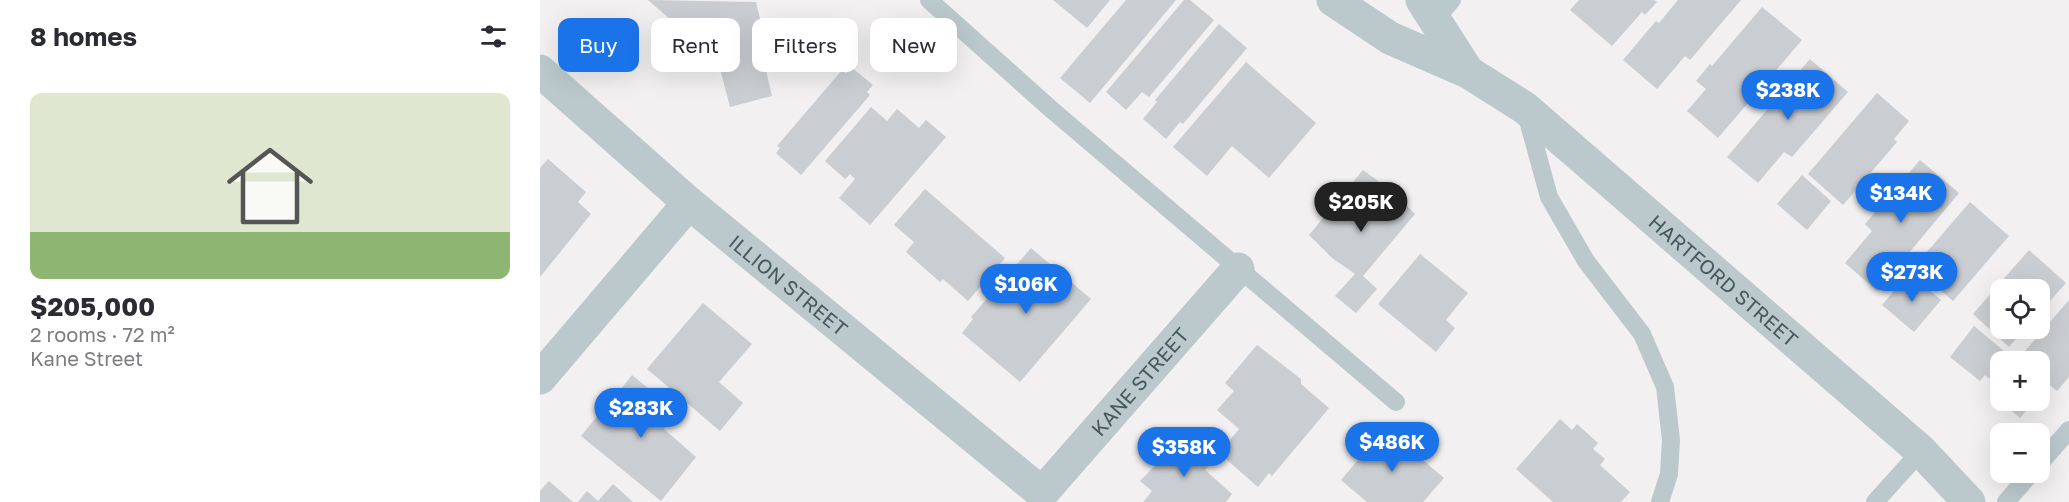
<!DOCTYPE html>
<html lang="en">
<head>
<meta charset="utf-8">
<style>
  body { margin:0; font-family:"Golos Text",sans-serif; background:#f2f2f3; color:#2b2b33; height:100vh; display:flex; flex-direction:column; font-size:22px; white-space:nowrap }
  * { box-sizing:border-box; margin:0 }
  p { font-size:20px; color:#7c7c81 }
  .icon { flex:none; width:33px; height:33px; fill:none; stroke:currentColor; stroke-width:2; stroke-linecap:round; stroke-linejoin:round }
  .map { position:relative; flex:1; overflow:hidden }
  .sheet { display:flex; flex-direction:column; background:#fff; width:540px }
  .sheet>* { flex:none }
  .hud { position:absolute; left:18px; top:18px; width:570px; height:54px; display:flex; gap:12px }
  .buttons { position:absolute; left:1450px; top:279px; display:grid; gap:12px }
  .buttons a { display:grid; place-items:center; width:60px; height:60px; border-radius:12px; background:#fff; box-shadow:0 6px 24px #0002; font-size:30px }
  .price { position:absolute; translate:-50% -51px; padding:0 14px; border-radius:21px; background:#1a73e8; color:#fff; font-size:20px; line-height:39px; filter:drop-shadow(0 2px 3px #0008) }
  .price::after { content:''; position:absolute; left:50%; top:36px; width:18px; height:14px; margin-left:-9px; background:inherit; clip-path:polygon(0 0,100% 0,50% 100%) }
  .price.current { background:#222; color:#fff }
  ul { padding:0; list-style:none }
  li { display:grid; align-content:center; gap:12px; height:318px; padding:0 30px }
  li+li { border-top:2px solid #e1e1e2 }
  li span { display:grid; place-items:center; height:186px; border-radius:12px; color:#555 }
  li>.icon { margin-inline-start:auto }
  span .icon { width:108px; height:108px; fill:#fffc; stroke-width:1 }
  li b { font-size:26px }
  h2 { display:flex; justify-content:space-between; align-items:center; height:72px; padding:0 30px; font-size:26px }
  .chip { padding:0 21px; border-radius:12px; background:#fff; box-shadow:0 6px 24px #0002; font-size:21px; line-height:54px }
  .chip.current { background:#1a73e8; color:#fff }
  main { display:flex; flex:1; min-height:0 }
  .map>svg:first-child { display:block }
  .building { fill:#caced2 }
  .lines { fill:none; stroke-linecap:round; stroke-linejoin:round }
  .service { stroke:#bbc9cd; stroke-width:18 }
  .minor { stroke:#bbc9cd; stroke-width:33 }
  .labels { text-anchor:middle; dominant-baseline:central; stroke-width:5; stroke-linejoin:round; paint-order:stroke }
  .street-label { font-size:20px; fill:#47595e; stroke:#fff }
</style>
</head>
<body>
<main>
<section class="sheet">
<h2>8 homes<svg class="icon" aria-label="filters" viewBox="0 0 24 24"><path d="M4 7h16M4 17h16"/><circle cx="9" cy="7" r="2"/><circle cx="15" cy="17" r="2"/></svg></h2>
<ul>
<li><span style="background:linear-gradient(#dfe7d0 75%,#8fb573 0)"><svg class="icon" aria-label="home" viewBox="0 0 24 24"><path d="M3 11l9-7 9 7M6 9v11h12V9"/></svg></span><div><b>$205,000</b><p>2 rooms · 72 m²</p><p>Kane Street</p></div></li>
</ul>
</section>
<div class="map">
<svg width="1529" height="502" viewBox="0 0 1529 502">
  <rect width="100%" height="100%" fill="#f2f0f0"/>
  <g class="building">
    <path d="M108 0 216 2 225 40 224 46 220 45 232 96 190 107 178 61Z"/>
    <path d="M513 0H570L547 28Z"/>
    <path d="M586 0H636L550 103 520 78Z"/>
    <path d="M644 0H650L674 20 609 97 602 92 586 110 566 92Z"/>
    <path d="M1039 0H1114L1117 2 1105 15 1102 12 1072 46 1030 10Z"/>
    <path d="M1138 0H1201L1150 60 1145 56 1117 89 1083 60 1116 21 1119 23Z"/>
    <path d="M1222 7 1262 40 1178 138 1147 111 1166 89 1156 81 1170 64 1172 66Z"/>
    <path d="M679 24 707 48 643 124 640 122 626 139 603 119 617 102 615 100Z"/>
    <path d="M1270 59 1308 92 1252 157 1244 152 1218 183 1187 157Z"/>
    <path d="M706 62 776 123 729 178 692 146 667 176 633 147Z"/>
    <path d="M311 67 333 85 327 92 330 95 261 175 236 153 240 148 237 146 302 70 306 73Z"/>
    <path d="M1337 93 1369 121 1354 139 1357 142 1303 205 1268 174Z"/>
    <path d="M331 107 347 121 357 109 379 128 386 120 406 137 330 225 299 198 315 179 310 174 305 179 285 161Z"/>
    <path d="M8 159 46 192 38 202 51 214 0 277V168Z"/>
    <path d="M1380 160 1419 193 1337 291 1305 263 1332 231 1325 224Z"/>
    <path d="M823 170 852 191 875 214 823 276 837 289 816 313 795 296 815 274 792 258 769 235Z"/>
    <path d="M1262 175 1291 201 1267 230 1237 204Z"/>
    <path d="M385 189 465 258 428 301 403 279 400 282 366 252 374 242 354 225Z"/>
    <path d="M1430 202 1469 236 1413 301 1374 267Z"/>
    <path d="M491 248 551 299 480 382 422 333 433 319 431 317Z"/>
    <path d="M1489 250 1526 283 1500 312V290H1461V328H1485L1469 347 1433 314Z"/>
    <path d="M880 254 928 293 906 320 915 328 896 352 838 304Z"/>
    <path d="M1369 273 1401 300 1374 332 1342 305Z"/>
    <path d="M1529 300V377L1517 391 1500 377V362H1482L1479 358Z"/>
    <path d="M163 303 212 344 179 382 203 403 180 431 107 369Z"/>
    <path d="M1434 326 1464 351 1455 362 1460 367 1450 379 1445 375 1440 381 1410 357Z"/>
    <path d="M717 345 761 379V384L789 408 732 476 729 473 718 487 679 453 699 429 677 410 694 391 685 383Z"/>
    <path d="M92 375 137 412 124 429 156 457 121 501 41 436 59 414 65 419 82 398 77 394Z"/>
    <path d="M1461 380V400H1495L1480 418 1450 392Z"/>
    <path d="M1020 419 1032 430 1037 424 1058 443 1053 449 1065 459 1060 465 1090 492 1081 502H1013L976 469Z"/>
    <path d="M845 428 904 478 883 502H827L801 480Z"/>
    <path d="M644 436 673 461 665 470 692 494 686 502H603L612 491 600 481Z"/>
    <path d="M9 481 33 502H0V491Z"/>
    <path d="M73 484 93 502H38L47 491 58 501Z"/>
  </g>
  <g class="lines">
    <g class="service">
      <path d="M389 0 512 110 856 402"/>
      <path d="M895 20 912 0"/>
      <path d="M986 113 1009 197 1046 261 1102 334 1125 387 1131 440 1129 474 1120 502"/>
      <path d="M1500 463 1529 430"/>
      <path d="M1335 502 1381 451"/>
      <path d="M1466 502 1492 472"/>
    </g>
    <g class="minor">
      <path id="s1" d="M793 0 850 38 928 72 985 108 1381 451 1429 502"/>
      <path d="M882 0 928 72"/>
      <path id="s2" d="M0 71 149 203 502 493 698 269"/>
      <path d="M0 378 149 203"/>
    </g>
  </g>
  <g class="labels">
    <g class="street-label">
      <text stroke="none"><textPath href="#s1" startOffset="484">HARTFORD STREET</textPath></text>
      <text stroke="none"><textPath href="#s2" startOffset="328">ILLION STREET</textPath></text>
      <text stroke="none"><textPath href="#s2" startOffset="804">KANE STREET</textPath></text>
    </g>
  </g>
</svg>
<div class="buttons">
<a><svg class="icon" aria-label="locate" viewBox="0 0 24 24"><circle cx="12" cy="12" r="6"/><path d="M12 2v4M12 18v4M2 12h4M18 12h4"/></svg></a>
<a>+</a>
<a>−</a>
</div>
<b class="price" style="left:1248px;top:121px">$238K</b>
<b class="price" style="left:1361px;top:224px">$134K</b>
<b class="price current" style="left:821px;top:233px">$205K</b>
<b class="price" style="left:1372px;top:303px">$273K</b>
<b class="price" style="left:486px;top:315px">$106K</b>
<b class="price" style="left:101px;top:439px">$283K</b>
<b class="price" style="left:852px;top:473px">$486K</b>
<b class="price" style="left:644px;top:478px">$358K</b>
<div class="hud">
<a class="chip current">Buy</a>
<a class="chip">Rent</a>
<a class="chip">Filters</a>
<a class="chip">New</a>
</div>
</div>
</main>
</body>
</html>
